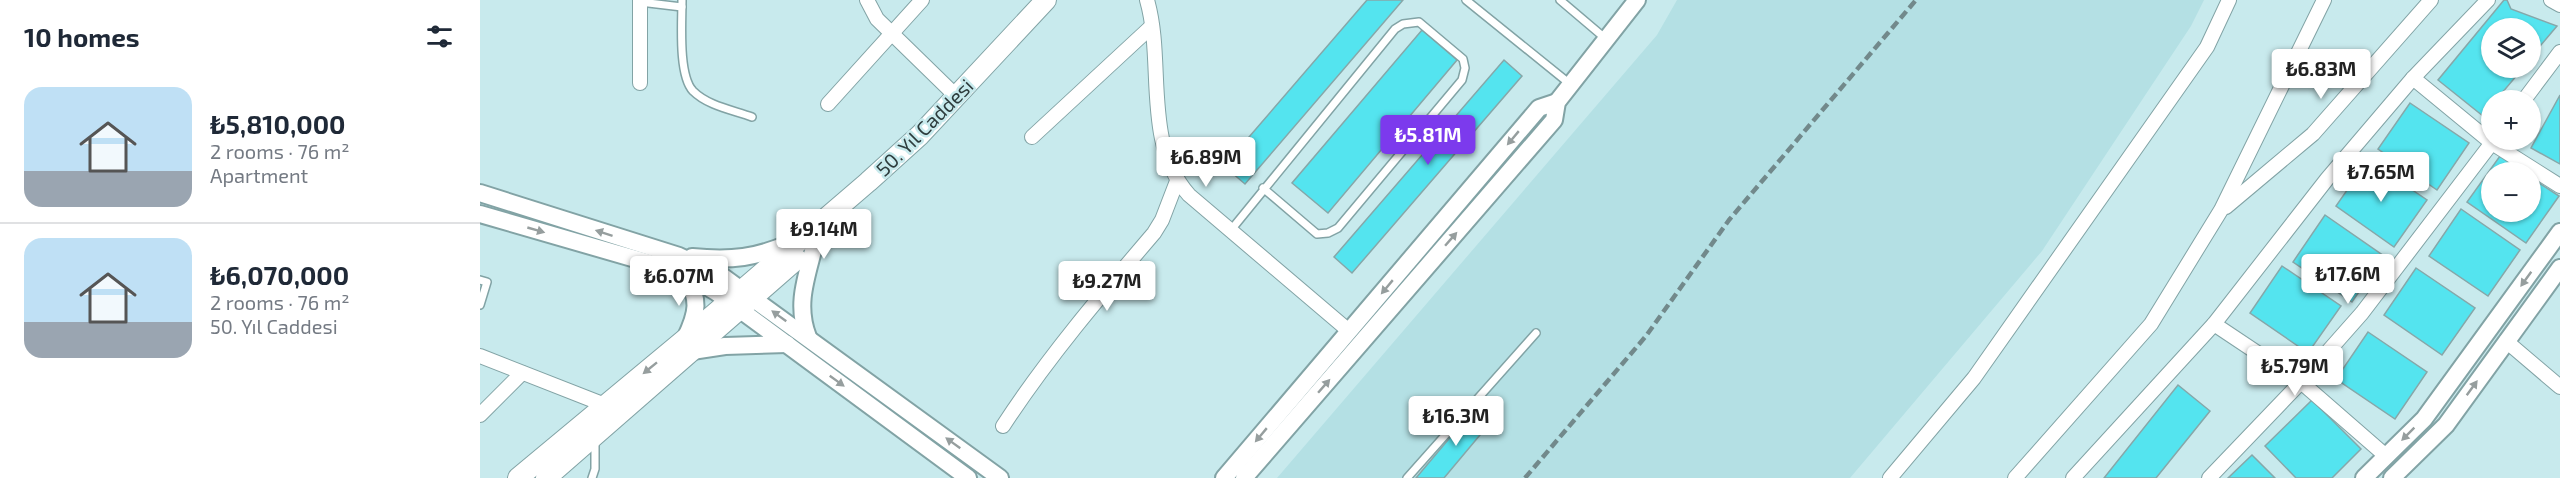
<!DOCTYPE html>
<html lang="en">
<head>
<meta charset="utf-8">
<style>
  body { margin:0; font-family:"Exo 2",sans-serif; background:#f2f2f3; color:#1f2937; height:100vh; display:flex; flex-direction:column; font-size:22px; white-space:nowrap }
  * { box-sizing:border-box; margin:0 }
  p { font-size:20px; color:#747a83 }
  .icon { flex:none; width:33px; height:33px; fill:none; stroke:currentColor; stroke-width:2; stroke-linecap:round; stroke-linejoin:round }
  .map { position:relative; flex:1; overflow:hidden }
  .side { display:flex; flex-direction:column; background:#fff; width:480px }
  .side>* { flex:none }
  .tools { position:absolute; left:2001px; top:18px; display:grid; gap:12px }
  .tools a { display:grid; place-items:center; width:60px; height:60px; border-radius:50%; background:#fff; box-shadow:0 2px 4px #0004; font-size:30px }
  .price { position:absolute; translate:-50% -51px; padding:0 14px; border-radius:6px; background:#fff; color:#222; font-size:20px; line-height:39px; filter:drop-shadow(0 2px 3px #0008) }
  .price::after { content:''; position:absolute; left:50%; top:36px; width:18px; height:14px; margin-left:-9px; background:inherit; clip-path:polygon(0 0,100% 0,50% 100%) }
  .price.on { background:#7c3aed; color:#fff }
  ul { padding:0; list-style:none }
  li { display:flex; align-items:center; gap:18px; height:150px; padding:0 24px }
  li+li { border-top:2px solid #e0e1e3 }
  li span { display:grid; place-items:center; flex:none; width:168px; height:120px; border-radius:18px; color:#555 }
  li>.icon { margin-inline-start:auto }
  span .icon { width:72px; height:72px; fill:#fffc; stroke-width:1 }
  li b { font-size:26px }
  h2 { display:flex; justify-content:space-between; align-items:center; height:72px; padding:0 24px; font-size:26px }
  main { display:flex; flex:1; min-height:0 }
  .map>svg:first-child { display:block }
  .built { fill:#b4e0e4 }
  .building { fill:#54e4ef; stroke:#86a7a9; stroke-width:1.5 }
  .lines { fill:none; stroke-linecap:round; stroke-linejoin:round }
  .service-casing { stroke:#82a3a5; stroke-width:10 }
  .minor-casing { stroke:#82a3a5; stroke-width:16 }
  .tertiary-casing { stroke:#82a3a5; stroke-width:20 }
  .secondary-casing { stroke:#82a3a5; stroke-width:22 }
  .service { stroke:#fff; stroke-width:7 }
  .minor { stroke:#fff; stroke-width:14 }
  .tertiary { stroke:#fff; stroke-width:16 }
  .secondary { stroke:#fff; stroke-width:20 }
  .rail { stroke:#72898b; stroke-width:4.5; stroke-dasharray:9 4.5; stroke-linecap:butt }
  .oneway { fill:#969e9e }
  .labels { text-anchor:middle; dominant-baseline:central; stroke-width:5; stroke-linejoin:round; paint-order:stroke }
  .street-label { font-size:20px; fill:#2e3c3d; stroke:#c8eaed }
</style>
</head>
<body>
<main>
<section class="side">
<h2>10 homes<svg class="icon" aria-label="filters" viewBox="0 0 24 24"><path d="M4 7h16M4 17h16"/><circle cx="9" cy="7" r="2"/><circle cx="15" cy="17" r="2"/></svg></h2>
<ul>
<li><span style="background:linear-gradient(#bfe0f5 70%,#9aa5b1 0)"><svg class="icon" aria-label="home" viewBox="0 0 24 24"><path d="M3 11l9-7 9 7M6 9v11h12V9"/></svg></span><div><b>₺5,810,000</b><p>2 rooms · 76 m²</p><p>Apartment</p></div></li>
<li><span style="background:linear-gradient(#bfe0f5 70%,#9aa5b1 0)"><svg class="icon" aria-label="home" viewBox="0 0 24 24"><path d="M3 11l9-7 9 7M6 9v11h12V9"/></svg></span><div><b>₺6,070,000</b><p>2 rooms · 76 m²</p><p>50. Yıl Caddesi</p></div></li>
</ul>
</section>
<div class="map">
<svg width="2080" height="478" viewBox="0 0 2080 478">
  <rect width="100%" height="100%" fill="#c8eaed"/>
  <path class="built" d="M1197 0H1724L1711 26 1562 251 1370 478H797L1177 35Z"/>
  <g class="building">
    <path d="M887 0H923L765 184 744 166Z"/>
    <path d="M2024 0H2027L2031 9 2077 26 2050 58V28H2012V68H2043L2016 100H2012V106L2003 116 1958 80Z"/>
    <path d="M942 30 977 60 848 213 812 183Z"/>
    <path d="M1024 60 1042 76 872 273 854 257Z"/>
    <path d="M2080 95V164L2051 148Z"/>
    <path d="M1930 103 1989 143 1957 190 1898 149Z"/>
    <path d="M2020 156 2044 172H2012V212H2050V177L2079 196 2046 243 1987 202Z"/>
    <path d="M1888 160 1947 200 1914 247 1856 206Z"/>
    <path d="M1981 209 2040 250 2008 296 1949 256Z"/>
    <path d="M1845 215 1904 256 1872 302 1813 262Z"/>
    <path d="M1802 266 1861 306 1828 353 1770 313Z"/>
    <path d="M1936 268 1995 308 1962 355 1904 315Z"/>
    <path d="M1888 332 1947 372 1915 419 1856 379Z"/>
    <path d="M1698 385 1730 411 1676 478H1624Z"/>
    <path d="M1832 400 1881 449 1852 478H1816L1785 446Z"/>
    <path d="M994 409 1010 423 964 478H936Z"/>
    <path d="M1772 455 1795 478H1748Z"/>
  </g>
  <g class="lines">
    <g class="service-casing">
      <g id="service">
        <path d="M202 0C202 22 198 75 213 91 228 106 253 110 272 117"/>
        <path d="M986 0 1090 84"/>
        <path d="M1080 0 1126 39"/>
        <path d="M160 2 202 7"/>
        <path d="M751 230 915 29 923 24 939 22 983 59 985 68 982 80 858 228 848 233 837 234 783 188"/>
        <path d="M0 280 7 282 0 305"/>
        <path d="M112 478 115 469V439"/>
        <path d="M927 478 1056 333"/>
      </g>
    </g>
    <g class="minor-casing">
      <g id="minor">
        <path d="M160 0V83"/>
        <path d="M387 0 397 19 476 96"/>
        <path d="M667 0C685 63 662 142 709 195L869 331"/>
        <path d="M2071 0 2080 5"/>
        <path d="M1933 78 2012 143 2080 186"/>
        <path d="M2044 100 2080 52"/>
        <path d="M348 104 442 0"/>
        <path d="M552 137 672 26"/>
        <path d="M1746 207 1833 134 1951 0"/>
        <path d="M1734 324 1821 382 1906 456"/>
        <path d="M2026 341 2080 387"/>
        <path d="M0 356 125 405"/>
        <path d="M0 415 42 373"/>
        <path d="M523 426C568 357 621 295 674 233L682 220 697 181"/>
        <path d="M1410 478 1494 378 1727 47 1749 0"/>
        <path d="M1535 478 1671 324 1741 210 1844 0"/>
        <path d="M1593 478 1734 324 1847 179 1933 78 2008 0"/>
        <path d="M1729 478 1821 382 1882 313 2014 140"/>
      </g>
    </g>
    <g class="tertiary-casing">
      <g id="tertiary">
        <path d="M0 193 199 256 242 276 520 478"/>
        <path d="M0 214 204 273 236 292 488 478"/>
        <path d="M212 257C251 261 277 258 312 242"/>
        <path d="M205 273C220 300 218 312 205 339"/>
        <path d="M328 337C315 304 327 276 335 243"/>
        <path d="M212 351 245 346 307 344"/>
        <path d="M744 478 1059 108 1077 102"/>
        <path d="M764 478 1074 120 1077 102 1157 0"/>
        <path d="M1884 478 1944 419 2080 232"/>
        <path d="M1912 478 1966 425 2080 268"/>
      </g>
    </g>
    <g class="secondary-casing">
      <g id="secondary">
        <path d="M38 478 204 340 388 182 440 135 566 0"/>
        <path d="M66 478 317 259"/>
      </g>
    </g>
    <use href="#service" class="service"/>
    <use href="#minor" class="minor"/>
    <use href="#tertiary" class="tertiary"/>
    <use href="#secondary" class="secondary"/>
    <path class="rail" d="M1045 478 1166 336 1249 220 1436 0"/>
  </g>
  <defs><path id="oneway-solid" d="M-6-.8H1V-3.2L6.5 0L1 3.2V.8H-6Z" transform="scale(1.5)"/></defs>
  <g class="oneway">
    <use href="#oneway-solid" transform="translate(1033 138) rotate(130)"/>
    <use href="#oneway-solid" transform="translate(56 230) rotate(16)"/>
    <use href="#oneway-solid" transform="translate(124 233) rotate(-162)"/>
    <use href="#oneway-solid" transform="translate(971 239) rotate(-49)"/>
    <use href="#oneway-solid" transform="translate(2046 279) rotate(126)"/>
    <use href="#oneway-solid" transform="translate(907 287) rotate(130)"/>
    <use href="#oneway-solid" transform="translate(299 316) rotate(-144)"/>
    <use href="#oneway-solid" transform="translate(170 368) rotate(141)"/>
    <use href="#oneway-solid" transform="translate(357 381) rotate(36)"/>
    <use href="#oneway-solid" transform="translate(844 386) rotate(-49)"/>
    <use href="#oneway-solid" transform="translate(1992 388) rotate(-54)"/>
    <use href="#oneway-solid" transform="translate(1928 434) rotate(135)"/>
    <use href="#oneway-solid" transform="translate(781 435) rotate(130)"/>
    <use href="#oneway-solid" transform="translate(473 443) rotate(-144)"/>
  </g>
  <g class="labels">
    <g class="street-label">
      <text transform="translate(444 127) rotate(-45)">50. Yıl Caddesi</text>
    </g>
  </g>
</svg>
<div class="tools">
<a><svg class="icon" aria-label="layers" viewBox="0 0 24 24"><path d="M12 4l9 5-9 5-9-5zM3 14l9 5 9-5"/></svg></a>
<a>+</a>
<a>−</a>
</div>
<b class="price" style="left:1841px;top:100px">₺6.83M</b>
<b class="price on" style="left:948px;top:166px">₺5.81M</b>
<b class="price" style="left:726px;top:188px">₺6.89M</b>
<b class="price" style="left:1901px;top:203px">₺7.65M</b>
<b class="price" style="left:344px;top:260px">₺9.14M</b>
<b class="price" style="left:1868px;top:305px">₺17.6M</b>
<b class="price" style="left:199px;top:307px">₺6.07M</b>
<b class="price" style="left:627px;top:312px">₺9.27M</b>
<b class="price" style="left:1815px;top:397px">₺5.79M</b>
<b class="price" style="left:976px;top:447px">₺16.3M</b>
</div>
</main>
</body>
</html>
